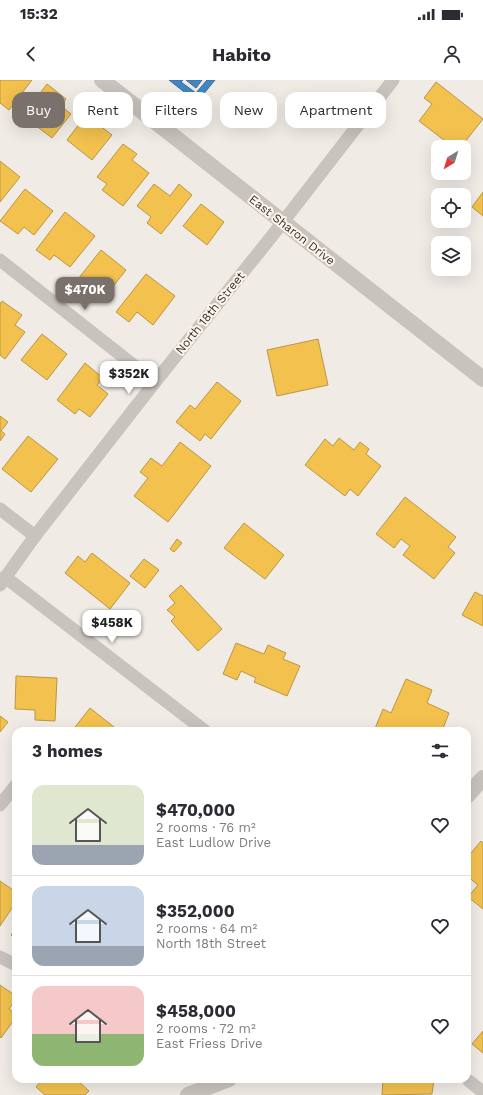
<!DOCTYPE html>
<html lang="en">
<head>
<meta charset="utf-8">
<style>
  body { margin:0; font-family:"Work Sans",sans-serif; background:#f7f7f7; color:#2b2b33; height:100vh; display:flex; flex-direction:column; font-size:15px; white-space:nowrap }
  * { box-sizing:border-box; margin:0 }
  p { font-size:13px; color:#7c7c81 }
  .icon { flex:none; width:22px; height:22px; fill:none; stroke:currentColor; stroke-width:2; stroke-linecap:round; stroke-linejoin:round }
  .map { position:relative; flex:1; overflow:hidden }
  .side { position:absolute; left:12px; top:647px; width:459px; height:356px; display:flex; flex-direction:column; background:#fff; border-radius:12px; box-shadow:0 4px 16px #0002 }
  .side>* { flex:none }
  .guide { position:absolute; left:12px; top:12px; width:459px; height:36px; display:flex; gap:8px }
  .needle { width:26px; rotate:218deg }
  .buttons { position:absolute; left:431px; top:60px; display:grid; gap:8px }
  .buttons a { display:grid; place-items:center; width:40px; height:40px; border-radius:8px; background:#fff; box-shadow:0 4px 16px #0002; font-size:20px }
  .price { position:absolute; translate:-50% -34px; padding:0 9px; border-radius:8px; background:#fff; color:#222; font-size:13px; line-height:26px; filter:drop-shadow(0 1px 2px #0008) }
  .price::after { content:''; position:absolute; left:50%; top:24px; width:12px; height:9px; margin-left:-6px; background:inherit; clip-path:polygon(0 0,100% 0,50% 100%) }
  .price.on { background:#7a716c; color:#fff }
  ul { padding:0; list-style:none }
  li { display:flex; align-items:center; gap:12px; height:100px; padding:0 20px }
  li+li { border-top:1px solid #e1e1e2 }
  li span { display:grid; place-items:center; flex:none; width:112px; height:80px; border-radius:12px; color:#555 }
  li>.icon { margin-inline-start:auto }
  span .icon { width:48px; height:48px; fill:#fffc; stroke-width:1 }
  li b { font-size:17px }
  h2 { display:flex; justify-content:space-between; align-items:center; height:48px; padding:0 20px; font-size:17px }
  .tag { padding:0 14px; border-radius:12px; background:#fff; box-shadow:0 4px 16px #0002; font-size:14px; line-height:36px }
  .tag.on { background:#7a716c; color:#fff }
  .status { display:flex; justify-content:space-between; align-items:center; height:28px; padding:0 20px; background:#fff; direction:ltr }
  .status svg { height:11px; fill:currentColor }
  header { display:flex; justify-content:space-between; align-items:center; height:52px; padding:0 20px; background:#fff; font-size:18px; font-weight:700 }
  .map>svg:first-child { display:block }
  .homes { fill:#f2c14e; stroke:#bb9644 }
  .schools { fill:#3f88c5; stroke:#3e6e97 }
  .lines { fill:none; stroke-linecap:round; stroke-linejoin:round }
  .minor { stroke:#c9c3be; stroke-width:13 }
  .tertiary { stroke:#c9c3be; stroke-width:16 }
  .labels { text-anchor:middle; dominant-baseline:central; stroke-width:4; stroke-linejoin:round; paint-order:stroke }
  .street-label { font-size:12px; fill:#3b302b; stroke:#fbf5ee }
</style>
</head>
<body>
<div class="status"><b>15:32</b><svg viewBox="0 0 49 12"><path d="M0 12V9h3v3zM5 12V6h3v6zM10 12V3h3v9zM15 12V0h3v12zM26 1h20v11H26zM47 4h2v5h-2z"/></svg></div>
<header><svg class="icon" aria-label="back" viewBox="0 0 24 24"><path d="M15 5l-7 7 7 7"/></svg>Habito<svg class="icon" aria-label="person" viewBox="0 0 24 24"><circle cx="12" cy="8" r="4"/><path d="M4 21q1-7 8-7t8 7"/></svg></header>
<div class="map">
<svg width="483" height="1015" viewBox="0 0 483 1015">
  <rect width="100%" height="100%" fill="#f0ebe5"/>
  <g class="homes">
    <path d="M0 0H32L9 30 0 23Z"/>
    <path d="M436 2 483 39 461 67H453L419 41 432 24 424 18Z"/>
    <path d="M47 4 66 19 61 26 71 34 52 58 23 36Z"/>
    <path d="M86 35 112 55 92 80 67 60Z"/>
    <path d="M123 64 137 74 132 80 149 93 123 126 102 110 107 104 97 97Z"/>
    <path d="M0 81 20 97 0 122Z"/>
    <path d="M154 104 170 116 179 104 192 115 161 154 147 143 151 137 137 126Z"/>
    <path d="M25 109 53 131 34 155 24 147 18 154 0 141Z"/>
    <path d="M483 112V136L472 127Z"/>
    <path d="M201 124 224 142 207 165 183 146Z"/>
    <path d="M65 132 95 156 70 187 54 175 50 180 36 170Z"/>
    <path d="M101 170 126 190 103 219 78 199Z"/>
    <path d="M146 194 175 216 153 245 137 232 129 242 116 232Z"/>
    <path d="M2 221 22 235 15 245 25 252 5 279 0 275V224Z"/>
    <path d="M42 254 67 274 47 300 21 280Z"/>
    <path d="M318 259 328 305 277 316 267 270Z"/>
    <path d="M85 283 103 298 97 305 108 314 90 337 79 329 75 334 57 320Z"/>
    <path d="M217 302 241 321 211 359 205 354 200 361 176 342 190 325 195 329Z"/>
    <path d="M0 336 8 342 1 351 5 354 0 361Z"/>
    <path d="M28 356 58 379 31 412 2 389Z"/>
    <path d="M339 358 354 370 360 362 369 369 366 374 381 386 358 416 350 409 345 416 305 385 325 359 333 366Z"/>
    <path d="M180 362 211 386 168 442 134 416 148 398 140 392 151 378 162 386Z"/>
    <path d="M405 417 456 457 448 467 455 473 434 499 403 475 410 466 401 459 394 468 376 454Z"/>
    <path d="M244 443 284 475 265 499 224 468Z"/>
    <path d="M177 459 182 463 174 472 170 469Z"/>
    <path d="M92 473 130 503 110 529 65 493 78 476 85 482Z"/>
    <path d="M144 479 159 490 145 508 130 496Z"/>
    <path d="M181 505 222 549 198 571 171 541 175 537 167 530 175 523 169 516Z"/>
    <path d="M475 512 483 516V546L462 535Z"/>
    <path d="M236 563 264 574 268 565 286 573 283 579 300 586 287 616 254 602 256 598 241 591 237 600 223 594Z"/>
    <path d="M16 596 57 598 55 641 35 640V630L15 629Z"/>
    <path d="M406 599 432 610 427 623 449 633 442 651H374L383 629 391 633Z"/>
    <path d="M90 628 119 651H72Z"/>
    <path d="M0 636 8 642 0 652Z"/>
    <path d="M481 761 483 763V829L468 817 478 805 467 796V778Z"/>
    <path d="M0 801 16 812V822L0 846Z"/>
    <path d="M16 848V860L11 855Z"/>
    <path d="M0 905 16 916V919L9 929 16 934V937L1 958 0 957Z"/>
    <path d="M483 951V973L472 964Z"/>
    <path d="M43 999H76L89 1011 85 1015H45L36 1007Z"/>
    <path d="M383 999H434L432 1014 382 1015Z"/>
  </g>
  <g class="schools">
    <path d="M169 0H183L181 2 196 13 207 0H215L197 22Z"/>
    <path d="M186 0H202L196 8Z"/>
  </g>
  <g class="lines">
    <g class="minor">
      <path d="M0 180 155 302"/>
      <path d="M0 429 35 456"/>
      <path d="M5 497 205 651"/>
      <path d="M0 505 35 456 155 302 272 156 393 0"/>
      <path d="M0 725 16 705"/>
      <path d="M0 877 16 885"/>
      <path d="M469 1001 483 1012"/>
    </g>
    <g class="tertiary">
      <path d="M102 0 483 299"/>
      <path d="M467 716 483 698"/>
      <path d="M188 1015 229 999"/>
    </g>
  </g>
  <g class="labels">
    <g class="street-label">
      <text transform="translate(292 150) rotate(38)">East Sharon Drive</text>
      <text transform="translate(210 233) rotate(-51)">North 18th Street</text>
    </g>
  </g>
</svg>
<div class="buttons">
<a><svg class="needle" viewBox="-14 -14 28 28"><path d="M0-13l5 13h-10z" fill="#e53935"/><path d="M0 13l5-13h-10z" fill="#7c7c81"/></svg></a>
<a><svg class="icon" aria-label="locate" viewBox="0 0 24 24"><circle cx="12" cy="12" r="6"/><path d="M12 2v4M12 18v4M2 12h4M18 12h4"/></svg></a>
<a><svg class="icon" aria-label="layers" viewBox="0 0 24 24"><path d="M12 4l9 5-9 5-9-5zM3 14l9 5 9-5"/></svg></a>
</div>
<b class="price on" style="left:85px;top:231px">$470K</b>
<b class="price" style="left:129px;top:315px">$352K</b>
<b class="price" style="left:112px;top:564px">$458K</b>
<div class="guide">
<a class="tag on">Buy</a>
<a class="tag">Rent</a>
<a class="tag">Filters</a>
<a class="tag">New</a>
<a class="tag">Apartment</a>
</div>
<section class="side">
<h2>3 homes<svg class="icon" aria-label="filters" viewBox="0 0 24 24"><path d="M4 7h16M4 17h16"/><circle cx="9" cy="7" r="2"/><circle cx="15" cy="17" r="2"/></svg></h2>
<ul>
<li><span style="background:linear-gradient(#dfe7d0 75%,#9aa5b1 0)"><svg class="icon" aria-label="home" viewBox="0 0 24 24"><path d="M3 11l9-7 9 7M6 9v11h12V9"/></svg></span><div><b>$470,000</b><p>2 rooms · 76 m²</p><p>East Ludlow Drive</p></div><svg class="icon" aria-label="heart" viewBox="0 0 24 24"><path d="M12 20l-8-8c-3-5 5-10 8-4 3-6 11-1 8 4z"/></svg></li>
<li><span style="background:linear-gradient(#c9d6e8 75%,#9aa5b1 0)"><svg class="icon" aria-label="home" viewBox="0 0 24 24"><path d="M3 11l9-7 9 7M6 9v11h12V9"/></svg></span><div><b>$352,000</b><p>2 rooms · 64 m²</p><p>North 18th Street</p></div><svg class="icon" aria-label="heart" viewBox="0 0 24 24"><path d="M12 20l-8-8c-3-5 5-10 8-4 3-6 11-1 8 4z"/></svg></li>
<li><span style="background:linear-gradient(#f6c9c9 60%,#8fb573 0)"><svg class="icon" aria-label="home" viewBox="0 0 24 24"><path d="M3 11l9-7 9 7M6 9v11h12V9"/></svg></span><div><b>$458,000</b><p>2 rooms · 72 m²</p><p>East Friess Drive</p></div><svg class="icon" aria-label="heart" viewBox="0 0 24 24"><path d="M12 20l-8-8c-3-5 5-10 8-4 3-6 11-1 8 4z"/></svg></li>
</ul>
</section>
</div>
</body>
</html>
